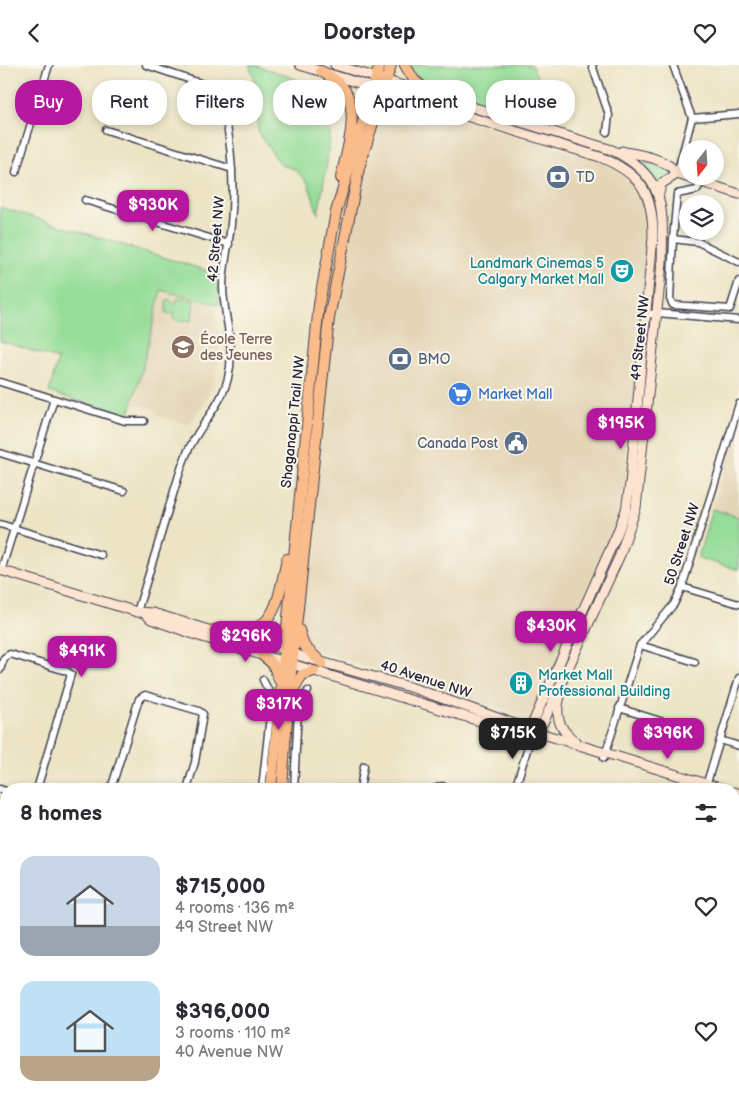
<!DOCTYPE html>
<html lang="en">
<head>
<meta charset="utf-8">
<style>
  body { margin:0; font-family:"Balsamiq Sans",sans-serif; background:#f2f2f3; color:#2b2b33; height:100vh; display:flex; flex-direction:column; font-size:19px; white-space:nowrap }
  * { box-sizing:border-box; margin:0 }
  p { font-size:16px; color:#7c7c81 }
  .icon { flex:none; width:28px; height:28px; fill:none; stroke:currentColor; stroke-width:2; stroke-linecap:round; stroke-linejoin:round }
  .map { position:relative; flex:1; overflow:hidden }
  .drawer { position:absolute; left:0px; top:718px; width:740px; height:321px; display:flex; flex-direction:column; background:#fff; border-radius:20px 20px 0 0; box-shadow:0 2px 8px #0003 }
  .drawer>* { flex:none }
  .top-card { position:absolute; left:15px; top:15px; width:710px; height:45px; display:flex; gap:10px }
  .needle { width:32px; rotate:197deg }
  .buttons { position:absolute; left:679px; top:75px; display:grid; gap:10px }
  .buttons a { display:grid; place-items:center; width:45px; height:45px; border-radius:50%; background:#fff; box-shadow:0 2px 8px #0003; font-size:25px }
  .price { position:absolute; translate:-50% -42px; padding:0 11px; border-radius:10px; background:#b5179e; color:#fff; font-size:16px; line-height:32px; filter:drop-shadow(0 1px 2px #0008) }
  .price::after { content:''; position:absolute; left:50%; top:30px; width:15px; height:11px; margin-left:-8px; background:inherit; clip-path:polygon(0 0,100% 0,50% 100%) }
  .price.active { background:#222; color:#fff }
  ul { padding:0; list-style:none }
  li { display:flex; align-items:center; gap:15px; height:125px; padding:0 20px }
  li span { display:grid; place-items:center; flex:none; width:140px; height:100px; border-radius:15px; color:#555 }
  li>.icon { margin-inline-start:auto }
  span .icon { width:60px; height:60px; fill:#fffc; stroke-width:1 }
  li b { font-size:21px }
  h2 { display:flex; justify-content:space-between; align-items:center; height:60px; padding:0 20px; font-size:21px }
  .pill { padding:0 18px; border-radius:20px; background:#fff; box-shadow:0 2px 8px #0003; font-size:18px; line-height:45px }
  .pill.active { background:#b5179e; color:#fff }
  header { display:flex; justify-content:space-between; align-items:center; height:65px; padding:0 20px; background:#fff; font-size:22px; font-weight:600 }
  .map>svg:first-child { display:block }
  .built { fill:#e4d5b7 }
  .green { fill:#95dd98; stroke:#5c806a }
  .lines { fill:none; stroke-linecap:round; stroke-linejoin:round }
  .street-casing { stroke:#403f50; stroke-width:9 }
  .secondary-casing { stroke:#403f50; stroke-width:11 }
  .primary-casing { stroke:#403f50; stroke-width:12 }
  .street { stroke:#fff; stroke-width:6 }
  .secondary { stroke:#fde4d1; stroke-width:9 }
  .primary { stroke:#fabc8b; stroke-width:10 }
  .labels { text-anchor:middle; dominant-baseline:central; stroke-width:4; stroke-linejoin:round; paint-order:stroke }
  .service-label { font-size:14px; fill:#4e5e75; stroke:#fbf7ec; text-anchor:start }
  .street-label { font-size:14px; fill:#22223b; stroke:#fbf7ec }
  .culture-label { font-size:14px; fill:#0d838f; stroke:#fbf7ec; text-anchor:end }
  .education-label { font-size:14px; fill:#785e54; stroke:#fbf7ec; text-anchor:start }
  .shop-label { font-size:14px; fill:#366cbe; stroke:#fbf7ec; text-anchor:start }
</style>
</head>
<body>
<header><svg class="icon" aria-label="back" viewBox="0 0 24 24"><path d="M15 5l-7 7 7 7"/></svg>Doorstep<svg class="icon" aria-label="heart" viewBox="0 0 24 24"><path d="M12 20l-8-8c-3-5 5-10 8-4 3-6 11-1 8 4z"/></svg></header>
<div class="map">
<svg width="739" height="1038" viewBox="0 0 739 1038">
  <rect width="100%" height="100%" fill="#fbf7ec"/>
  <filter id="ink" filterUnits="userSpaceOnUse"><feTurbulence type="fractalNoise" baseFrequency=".02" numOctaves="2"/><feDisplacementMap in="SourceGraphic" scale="10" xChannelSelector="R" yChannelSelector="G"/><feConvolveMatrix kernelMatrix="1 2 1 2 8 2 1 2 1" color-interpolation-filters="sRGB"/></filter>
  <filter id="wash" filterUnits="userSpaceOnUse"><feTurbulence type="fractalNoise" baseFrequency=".0096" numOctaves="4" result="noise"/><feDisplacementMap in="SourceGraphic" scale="20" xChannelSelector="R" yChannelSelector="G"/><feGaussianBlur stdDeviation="1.12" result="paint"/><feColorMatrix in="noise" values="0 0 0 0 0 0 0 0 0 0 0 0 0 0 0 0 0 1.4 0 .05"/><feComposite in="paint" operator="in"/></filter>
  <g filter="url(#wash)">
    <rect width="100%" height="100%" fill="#ece4c4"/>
    <g class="built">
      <path d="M402 36 601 97 624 107 641 126 648 148 649 172 643 235 637 258 633 333 626 385 628 413 619 454 583 530 577 548 573 551 576 552 530 653 311 584 300 565 333 255 344 185 375 73 387 42Z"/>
      <path d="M161 225 213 239 219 270V293L214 317 204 339 188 360 158 351 156 346 148 341 132 340Z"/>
      <path d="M739 360V452L712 444Z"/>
      <path d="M0 732 6 734V785L0 783Z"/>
      <path d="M425 1032H608L626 1038H424Z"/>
    </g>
    <g class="green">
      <path d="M249 0H255C277 8 311 15 326 36 338 53 322 126 318 149L308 118 295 104 281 100 258 67 255 15Z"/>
      <path d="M409 0H532L557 58 555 63 447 31 423 19Z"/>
      <path d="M633 93 673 107 658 120Z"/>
      <path d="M0 142 218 209 219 240 161 225 142 305 129 349 123 350 49 327 58 294 0 276Z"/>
      <path d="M169 234 175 240 177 234 194 235 192 256 185 255 182 257 173 254 174 249 166 248V237Z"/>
      <path d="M712 444 739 452V505L698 493Z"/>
      <path d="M0 783 6 785V876L0 872Z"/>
      <path d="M734 911 739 913V1038H650L651 1033 734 1032Z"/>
    </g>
  </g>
  <g filter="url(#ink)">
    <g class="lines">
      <g class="street-casing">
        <g id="street">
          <path d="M592 0 609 50 607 67"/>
          <path d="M673 0 692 53 677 109"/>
          <path d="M692 53 739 49"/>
          <path d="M106 65 232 104"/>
          <path d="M16 107 49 0"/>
          <path d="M701 117 697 125 677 129 673 174 698 177 739 197"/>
          <path d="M85 135 229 179"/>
          <path d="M673 174 670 234 673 240 730 244 739 216"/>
          <path d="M646 250 657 248 739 255"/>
          <path d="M0 317 125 356H144"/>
          <path d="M0 388 124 426"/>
          <path d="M720 401 739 339"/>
          <path d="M0 459 101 490"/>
          <path d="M1 506 54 334"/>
          <path d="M682 522 739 539"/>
          <path d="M137 547C148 512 159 477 169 442 175 425 179 406 187 388 198 361 221 342 228 313 236 281 224 254 223 223 223 201 229 181 231 159 234 129 234 40 209 21L146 0"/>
          <path d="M640 580 695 597"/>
          <path d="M0 605 4 593 10 589 66 606 71 609 37 724"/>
          <path d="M619 643 673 660"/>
          <path d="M720 675 739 681"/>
          <path d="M604 693 640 580 674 539 682 522 719 405"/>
          <path d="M0 724 6 726"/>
          <path d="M111 724 139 634 145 630 199 646 203 649 195 697 187 724"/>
          <path d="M262 724 272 632 263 615"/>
          <path d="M294 724 298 644 308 626"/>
          <path d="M360 724 364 701"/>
          <path d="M434 724 442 721 451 724"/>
          <path d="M515 724 531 672"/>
          <path d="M705 724 739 613"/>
          <path d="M0 883 6 887"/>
          <path d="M734 906 739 907"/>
          <path d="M104 1032 112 1038"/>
          <path d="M230 1032 238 1038"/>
          <path d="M358 1032 366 1038"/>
          <path d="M0 1036 8 1032"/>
          <path d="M419 1038 420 1032"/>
        </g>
      </g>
      <g class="secondary-casing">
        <g id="secondary">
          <path d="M300 0 600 92C641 109 653 127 653 172L630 419 626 445 617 469 530 664 531 672"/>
          <path d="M335 0 612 85C667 112 663 143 662 198L636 443 620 490 543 658 531 672"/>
          <path d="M622 86C638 90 668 93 677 109L739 129"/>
          <path d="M659 129 661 119 677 109"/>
          <path d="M0 505 137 547 153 548 225 570 278 582 300 591 413 623 543 669 723 724"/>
          <path d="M146 549 151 554 199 571 536 673"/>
          <path d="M560 631C555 650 558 664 575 676"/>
          <path d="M734 727 739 729"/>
        </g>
      </g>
      <g class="primary-casing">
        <g id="primary">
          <path d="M405 0 414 15 431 29"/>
          <path d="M321 6C327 10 335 14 340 19 363 43 346 86 341 113"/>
          <path d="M379 54 389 36 407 32"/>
          <path d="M214 565C275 574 276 545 287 494"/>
          <path d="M299 565 304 581 322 598"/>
          <path d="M262 590 273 599 279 615"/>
          <path d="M292 627 302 610 314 606"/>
          <path d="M271 724 319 239 336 147 380 0"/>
          <path d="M282 724 288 637 329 253 359 103 391 0"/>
          <path d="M206 1038 209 1032"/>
          <path d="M218 1038 222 1032"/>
        </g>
      </g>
      <use href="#street" class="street"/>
      <use href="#secondary" class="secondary"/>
      <use href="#primary" class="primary"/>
    </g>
  </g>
  <defs>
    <g id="bank-disc" transform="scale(1.25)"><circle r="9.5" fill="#5c6f8a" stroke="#fbf7ec"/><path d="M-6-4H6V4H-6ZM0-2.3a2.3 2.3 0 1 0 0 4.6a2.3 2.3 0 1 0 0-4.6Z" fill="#fff"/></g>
    <g id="theatre-disc" transform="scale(1.25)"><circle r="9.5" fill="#0f9aa8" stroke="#fbf7ec"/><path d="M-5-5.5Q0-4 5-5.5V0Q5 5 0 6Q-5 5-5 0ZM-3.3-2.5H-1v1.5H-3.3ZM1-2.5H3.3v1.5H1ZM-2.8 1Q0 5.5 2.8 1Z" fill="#fff"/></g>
    <g id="school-disc" transform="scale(1.25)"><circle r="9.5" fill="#8d6e63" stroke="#fbf7ec"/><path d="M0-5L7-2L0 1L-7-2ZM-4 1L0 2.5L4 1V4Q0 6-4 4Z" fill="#fff"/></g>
    <g id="supermarket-disc" transform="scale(1.25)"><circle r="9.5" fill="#3f7fe0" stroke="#fbf7ec"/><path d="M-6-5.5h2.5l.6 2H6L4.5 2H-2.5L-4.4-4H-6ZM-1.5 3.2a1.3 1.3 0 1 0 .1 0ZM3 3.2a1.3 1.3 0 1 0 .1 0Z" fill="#fff"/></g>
    <g id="civic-disc" transform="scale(1.25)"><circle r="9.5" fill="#5c6f8a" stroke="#fbf7ec"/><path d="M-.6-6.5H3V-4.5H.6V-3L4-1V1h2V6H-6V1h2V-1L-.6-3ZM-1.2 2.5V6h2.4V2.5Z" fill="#fff"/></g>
    <g id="building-disc" transform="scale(1.25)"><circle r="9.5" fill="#0f9aa8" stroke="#fbf7ec"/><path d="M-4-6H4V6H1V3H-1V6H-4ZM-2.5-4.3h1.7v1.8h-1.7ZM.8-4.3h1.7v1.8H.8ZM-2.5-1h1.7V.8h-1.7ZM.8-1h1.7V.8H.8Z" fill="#fff"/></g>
  </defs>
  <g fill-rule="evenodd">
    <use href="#bank-disc" x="558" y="112"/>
    <use href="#theatre-disc" x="622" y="206"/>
    <use href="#school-disc" x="183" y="282"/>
    <use href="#bank-disc" x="400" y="294"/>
    <use href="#supermarket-disc" x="460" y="329"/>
    <use href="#civic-disc" x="516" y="378"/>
    <use href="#building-disc" x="521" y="618"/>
  </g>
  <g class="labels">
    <g class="service-label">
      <text x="576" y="112">TD</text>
      <text x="418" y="294">BMO</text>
      <text x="498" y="378" text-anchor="end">Canada Post</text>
    </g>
    <g class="street-label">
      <text transform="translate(216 174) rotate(-85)">42 Street NW</text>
      <text transform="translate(640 273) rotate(-84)">49 Street NW</text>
      <text transform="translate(293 357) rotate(-84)">Shaganappi Trail NW</text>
      <text transform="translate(682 479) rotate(-72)">50 Street NW</text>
      <text transform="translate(426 614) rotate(18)">40 Avenue NW</text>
    </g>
    <g class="culture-label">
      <text x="604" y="198">Landmark Cinemas 5<tspan x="604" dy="16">Calgary Market Mall</tspan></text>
      <text x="538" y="610" text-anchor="start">Market Mall<tspan x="538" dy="16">Professional Building</tspan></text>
    </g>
    <g class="education-label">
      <text x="200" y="274">École Terre<tspan x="200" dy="16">des Jeunes</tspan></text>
    </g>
    <g class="shop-label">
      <text x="478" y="329">Market Mall</text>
    </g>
  </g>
</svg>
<div class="buttons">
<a><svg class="needle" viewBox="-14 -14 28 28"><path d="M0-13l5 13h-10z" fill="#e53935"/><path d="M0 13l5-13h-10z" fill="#7c7c81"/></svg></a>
<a><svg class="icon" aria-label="layers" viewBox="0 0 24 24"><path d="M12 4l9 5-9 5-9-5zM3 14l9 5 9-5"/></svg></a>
</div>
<b class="price" style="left:153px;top:167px">$930K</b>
<b class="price" style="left:621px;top:385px">$195K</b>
<b class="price" style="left:551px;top:588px">$430K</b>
<b class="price" style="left:246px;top:598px">$296K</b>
<b class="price" style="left:82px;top:613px">$491K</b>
<b class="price" style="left:279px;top:666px">$317K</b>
<b class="price active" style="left:513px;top:695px">$715K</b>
<b class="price" style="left:668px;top:695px">$396K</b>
<div class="top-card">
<a class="pill active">Buy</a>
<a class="pill">Rent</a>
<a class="pill">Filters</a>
<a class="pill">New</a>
<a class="pill">Apartment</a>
<a class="pill">House</a>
</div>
<section class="drawer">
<h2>8 homes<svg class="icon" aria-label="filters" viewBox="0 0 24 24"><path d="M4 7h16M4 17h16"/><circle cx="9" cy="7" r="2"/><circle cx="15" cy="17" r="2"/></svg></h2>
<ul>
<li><span style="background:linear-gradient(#c9d6e8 70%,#9aa5b1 0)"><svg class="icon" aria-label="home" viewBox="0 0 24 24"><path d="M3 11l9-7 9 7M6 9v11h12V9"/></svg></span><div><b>$715,000</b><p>4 rooms · 136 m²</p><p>49 Street NW</p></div><svg class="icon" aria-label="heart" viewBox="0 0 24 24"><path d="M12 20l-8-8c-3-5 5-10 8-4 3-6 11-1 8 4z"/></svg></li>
<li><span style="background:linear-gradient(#bfe0f5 75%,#b9a48a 0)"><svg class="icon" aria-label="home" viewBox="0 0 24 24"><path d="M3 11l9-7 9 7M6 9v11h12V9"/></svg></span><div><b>$396,000</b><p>3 rooms · 110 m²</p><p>40 Avenue NW</p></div><svg class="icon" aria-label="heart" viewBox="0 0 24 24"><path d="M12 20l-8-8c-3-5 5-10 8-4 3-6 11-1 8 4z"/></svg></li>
</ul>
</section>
</div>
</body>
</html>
